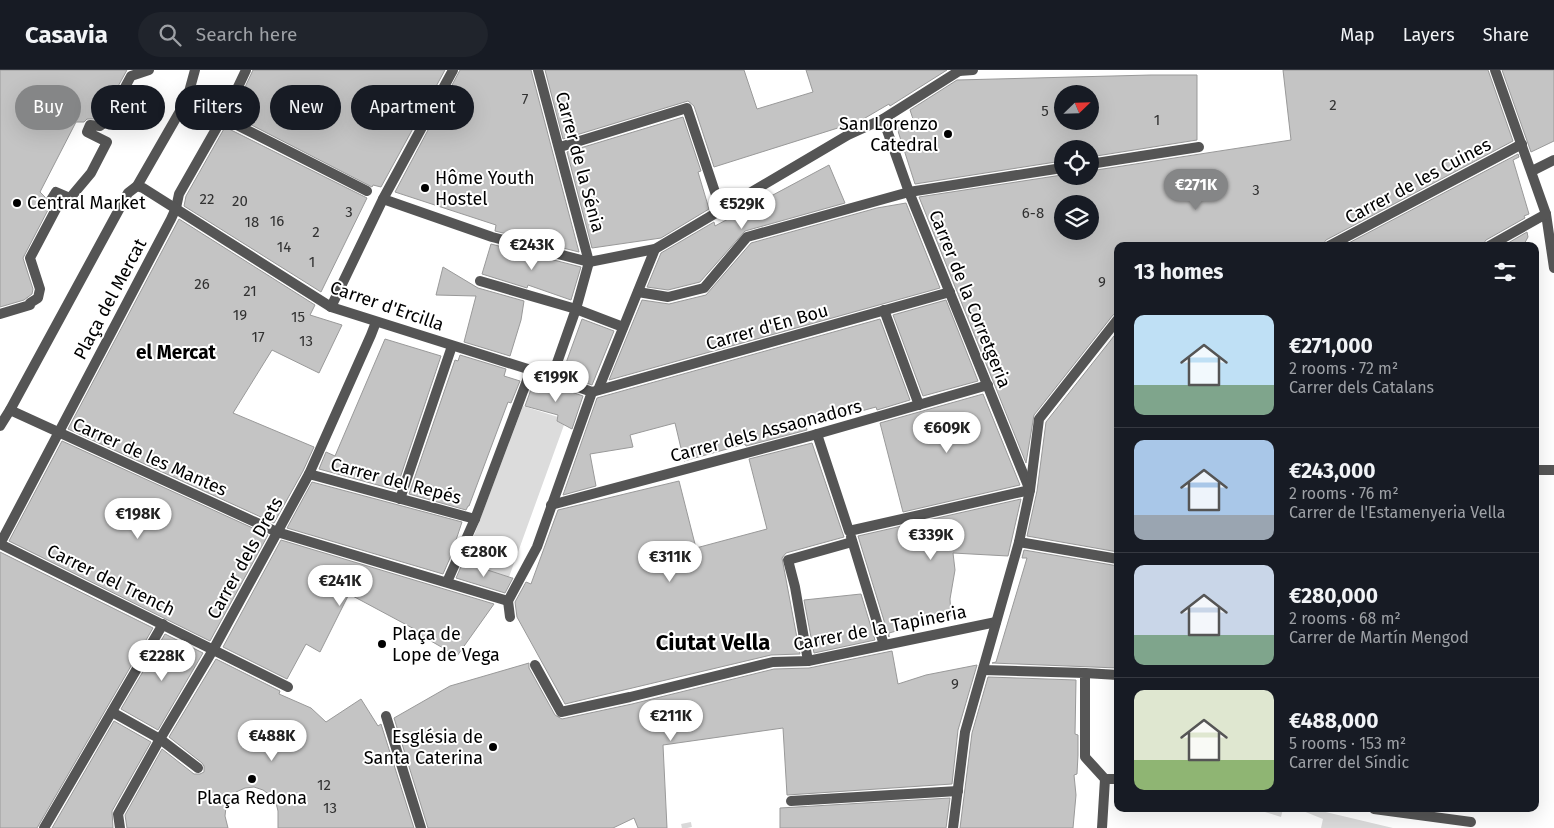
<!DOCTYPE html>
<html lang="en">
<head>
<meta charset="utf-8">
<style>
  body { margin:0; font-family:"Fira Sans",sans-serif; background:#20242c; color:#f1f3f6; height:100vh; display:flex; flex-direction:column; font-size:19px; white-space:nowrap }
  * { box-sizing:border-box; margin:0 }
  p { font-size:16px; color:#9ea1a6 }
  .icon { flex:none; width:28px; height:28px; fill:none; stroke:currentColor; stroke-width:2; stroke-linecap:round; stroke-linejoin:round }
  .map { position:relative; flex:1; overflow:hidden }
  .drawer { position:absolute; left:1114px; top:172px; width:425px; height:570px; display:flex; flex-direction:column; background:#171b24; border-radius:10px; box-shadow:0 5px 20px #0002 }
  .drawer>* { flex:none }
  .hud { position:absolute; left:15px; top:15px; width:475px; height:45px; display:flex; gap:10px }
  .needle { width:32px; rotate:67deg }
  .fabs { position:absolute; left:1054px; top:15px; display:grid; gap:10px }
  .fabs a { display:grid; place-items:center; width:45px; height:45px; border-radius:50%; background:#171b24; box-shadow:0 5px 20px #0002; font-size:25px }
  .price { position:absolute; translate:-50% -42px; padding:0 11px; border-radius:18px; background:#fff; color:#222; font-size:16px; line-height:32px; filter:drop-shadow(0 1px 2px #0008) }
  .price::after { content:''; position:absolute; left:50%; top:30px; width:15px; height:11px; margin-left:-8px; background:inherit; clip-path:polygon(0 0,100% 0,50% 100%) }
  .price.active { background:#858687; color:#fff }
  ul { padding:0; list-style:none }
  li { display:flex; align-items:center; gap:15px; height:125px; padding:0 20px }
  li+li { border-top:1px solid #363941 }
  li span { display:grid; place-items:center; flex:none; width:140px; height:100px; border-radius:10px; color:#555 }
  li>.icon { margin-inline-start:auto }
  span .icon { width:60px; height:60px; fill:#fffc; stroke-width:1 }
  li b { font-size:21px }
  h2 { display:flex; justify-content:space-between; align-items:center; height:60px; padding:0 20px; font-size:21px }
  .pill { padding:0 18px; border-radius:22px; background:#171b24; box-shadow:0 5px 20px #0002; font-size:18px; line-height:45px }
  .pill.active { background:#858687; color:#fff }
  header { display:flex; align-items:center; gap:30px; box-sizing:border-box; height:70px; padding:0 25px; background:#171b24; border-bottom:1px solid #363941 }
  header strong { font-size:24px }
  nav { display:flex; gap:28px; margin-inline-start:auto; font-size:18px }
  .search { width:350px; height:45px; background:#20242c; display:flex; align-items:center; gap:12px; box-sizing:border-box; padding:0 18px; border-radius:28px; color:#9ea1a6; font-size:19px }
  .map>svg:first-child { display:block }
  .green { fill:#dcdcdc }
  .building { fill:#c4c4c4; stroke:#999; fill-rule:evenodd }
  .lines { fill:none; stroke-linecap:round; stroke-linejoin:round }
  .street-tunnel { stroke:#d9d9d9; stroke-width:10; stroke-dasharray:10 5; stroke-linecap:butt }
  .street { stroke:#555; stroke-width:10 }
  .poi-dot { fill:#000; stroke:#fff; stroke-width:2 }
  .labels { text-anchor:middle; dominant-baseline:central; stroke-width:4; stroke-linejoin:round; paint-order:stroke }
  .number-label { font-size:15px; fill:#313131 }
  .poi-label { font-size:18px; fill:#000; stroke:#fff; text-anchor:start }
  .street-label { font-size:18px; fill:#000; stroke:#fff }
  .neighbourhood-label { font-size:19px; font-weight:bold; fill:#000; stroke:#fff }
  .district-label { font-size:22px; font-weight:bold; fill:#000; stroke:#fff }
</style>
</head>
<body>
<header>
<strong>Casavia</strong>
<div class="search"><svg class="icon" aria-label="search" viewBox="0 0 24 24"><circle cx="10" cy="10" r="6"/><path d="M15 15l6 6"/></svg>Search here</div>
<nav><a>Map</a><a>Layers</a><a>Share</a></nav>
</header>
<div class="map">
<svg width="1554" height="758" viewBox="0 0 1554 758">
  <rect width="100%" height="100%" fill="#fff"/>
  <g class="green">
    <path d="M523 336 558 347 557 351 564 355 509 507 464 492Z"/>
    <path d="M1263 739H1283L1281 747 1265 742Z"/>
    <path d="M1290 739H1313L1393 758H1321L1323 749 1298 739 1296 741Z"/>
  </g>
  <g class="building">
    <path d="M0 0H127L101 47 98 49H87L84 52H76L40 122 45 127V133L49 138 23 188 33 219 32 224 24 230 0 237Z"/>
    <path d="M253 0H445L381 117 373 115 372 117 232 45Z"/>
    <path d="M460 0H531L579 182 495 161 496 155 395 122Z"/>
    <path d="M545 0H744L757 39 813 22 806 0H947L890 36 889 34 860 51 714 97 694 36 688 31 563 69Z"/>
    <path d="M1283 0H1488L1513 71 1326 170 1322 176H1118V242L1113 245 1034 345 1026 393 919 127 1062 105V106H1090V101L1291 70ZM1062 134H1090V161H1062Z"/>
    <path d="M1502 0H1554V71L1531 82Z"/>
    <path d="M1151 5H1197V70L1090 87V79H1062V91L915 114 897 58 913 49 910 40 957 10ZM1062 24H1090V51H1062Z"/>
    <path d="M683 47 701 101 698 102 709 139 661 168 592 178 567 82Z"/>
    <path d="M225 57 367 128 321 222 184 136 186 126Z"/>
    <path d="M1518 84 1519 87 1513 90 1529 144 1524 146 1525 148 1486 170 1482 176H1343Z"/>
    <path d="M829 95 845 133 745 161 700 212 668 220 647 217 661 183 714 152 715 156Z"/>
    <path d="M906 133 940 218 609 310 642 230 669 234 706 225 751 173 877 138Z"/>
    <path d="M179 149 315 235 310 245 342 255 319 303 272 280 233 343 314 377 303 401 274 453 68 359Z"/>
    <path d="M1527 162 1528 167 1523 176H1503Z"/>
    <path d="M491 174 581 197 571 230 528 215 527 218 482 204Z"/>
    <path d="M443 197 478 218 524 231 521 250 510 286 464 272 476 226 436 225Z"/>
    <path d="M946 230 978 311 923 326 893 245Z"/>
    <path d="M582 249 614 261 592 315 562 304Z"/>
    <path d="M880 249 910 330 877 340 876 337 806 356 807 360 746 376 745 374 684 391 675 353 630 365 633 377 590 384 596 416 563 425 597 328Z"/>
    <path d="M1118 261V482L1027 466 1037 421 1046 352Z"/>
    <path d="M385 269 441 286 396 420 319 399 326 382 335 386Z"/>
    <path d="M460 285 506 299 504 306 520 311 511 333 508 332 469 436H468L466 440 409 424 455 290 458 291Z"/>
    <path d="M533 314 559 322 560 318 583 326 572 359 557 351 558 345 525 336Z"/>
    <path d="M983 324 1020 415 903 442 880 353Z"/>
    <path d="M62 371 268 465 210 571 9 471Z"/>
    <path d="M812 373 844 467 786 483 782 488 800 584 771 585 565 634 517 547 515 532 526 512 531 514 558 440 679 411 696 478 767 459 749 389Z"/>
    <path d="M312 412 462 452 450 488 443 504 287 458Z"/>
    <path d="M1021 429 1008 486 953 483 955 500 950 529 951 546 889 563V567L858 466Z"/>
    <path d="M281 470 494 534 457 586 417 563 418 561 349 524 320 582 306 574 287 609 223 577Z"/>
    <path d="M1024 480 1118 496 1116 578H1118V598L992 593 996 592 1027 488H1022Z"/>
    <path d="M0 482 153 558 37 758H0Z"/>
    <path d="M463 492 512 508H513L505 523 456 508Z"/>
    <path d="M861 524 875 570 814 583 804 530Z"/>
    <path d="M165 564 203 583 158 660 121 639Z"/>
    <path d="M892 581 898 614 926 605 977 595 958 660 952 714 787 725 783 658 663 675 667 758H638L634 748 613 758H428L394 648 450 616 529 593V598L555 645 562 649 632 634 774 599 809 598Z"/>
    <path d="M216 589 280 621 279 624 311 638 326 652 361 629 378 656 381 654 414 758H278V741L276 733 270 725 263 720 254 717 245 718 236 722 230 729 226 737 225 746 228 758H127L125 745 162 679 194 704H200L204 702V696L202 693 169 667Z"/>
    <path d="M988 607 1076 610 1075 664 1078 665V685L1077 704 1074 705 1076 725 1073 758H960L972 663Z"/>
    <path d="M114 651 151 672 112 741 113 758H52Z"/>
    <path d="M950 728 946 758H780V738Z"/>
  </g>
  <g class="lines">
    <path class="street-tunnel" d="M686 753 687 758"/>
    <g class="street">
      <path d="M246 0 228 38 179 124 176 138 171 149 0 474 288 617"/>
      <path d="M538 0 589 192 576 239 552 307"/>
      <path d="M1495 0 1546 144 1554 198"/>
      <path d="M959 1 973 0"/>
      <path d="M223 48 367 121"/>
      <path d="M883 49 909 122 1029 418"/>
      <path d="M560 77 687 38 721 140"/>
      <path d="M1090 94 1199 77"/>
      <path d="M1532 101 1554 90"/>
      <path d="M137 116 143 118 331 237 531 300 592 322"/>
      <path d="M383 129 492 167 589 192 655 179 848 65 883 49 959 1"/>
      <path d="M1329 176 1522 74"/>
      <path d="M1489 176 1546 144"/>
      <path d="M480 211 576 239 623 257"/>
      <path d="M638 222 668 227 704 218 747 167 909 122 1062 98"/>
      <path d="M331 237 383 129 453 0"/>
      <path d="M884 240 919 335"/>
      <path d="M0 244 30 235V233L38 228 40 219 30 188 56 139 54 130H51L56 122 70 128 91 103 107 72 87 62 90 55 100 56 107 51 131 6 149 0"/>
      <path d="M598 320 655 179"/>
      <path d="M592 322 950 222"/>
      <path d="M10 340 277 462 508 531"/>
      <path d="M0 356 10 340 128 123 137 116 187 29 195 0"/>
      <path d="M817 364 849 461 1030 420"/>
      <path d="M1535 400H1554"/>
      <path d="M309 404 475 449"/>
      <path d="M400 429 452 276"/>
      <path d="M551 435 810 366 988 315"/>
      <path d="M851 467 884 575"/>
      <path d="M1019 472 1118 489"/>
      <path d="M447 512 475 449 531 300"/>
      <path d="M510 547 508 531 537 477 592 322"/>
      <path d="M808 591 795 517 788 490 852 472"/>
      <path d="M535 595 561 642 630 627 773 592 808 591 996 552"/>
      <path d="M983 600 1085 603V687L1105 709 1102 758"/>
      <path d="M1085 603 1118 605"/>
      <path d="M112 642 160 669 198 698"/>
      <path d="M386 646 421 758"/>
      <path d="M1105 709H1118"/>
      <path d="M791 731 958 721"/>
      <path d="M1374 739 1471 752"/>
      <path d="M44 758 163 554"/>
      <path d="M120 758 118 744 160 669 213 580 309 404 371 265 376 252"/>
      <path d="M953 758 965 662 1019 472 1030 420 1039 349 1118 249"/>
    </g>
  </g>
  <g class="poi-dot">
    <circle cx="948" cy="64" r="5"/>
    <circle cx="425" cy="118" r="5"/>
    <circle cx="17" cy="133" r="5"/>
    <circle cx="382" cy="574" r="5"/>
    <circle cx="493" cy="677" r="5"/>
    <circle cx="252" cy="709" r="5"/>
  </g>
  <g class="labels">
    <g class="number-label">
      <text x="525" y="29">7</text>
      <text x="1333" y="35">2</text>
      <text x="1045" y="41">5</text>
      <text x="1157" y="50">1</text>
      <text x="1256" y="120">3</text>
      <text x="207" y="129">22</text>
      <text x="240" y="131">20</text>
      <text x="349" y="142">3</text>
      <text x="1033" y="143">6-8</text>
      <text x="277" y="151">16</text>
      <text x="252" y="152">18</text>
      <text x="316" y="162">2</text>
      <text x="284" y="177">14</text>
      <text x="312" y="192">1</text>
      <text x="1102" y="212">9</text>
      <text x="202" y="214">26</text>
      <text x="250" y="221">21</text>
      <text x="240" y="245">19</text>
      <text x="298" y="247">15</text>
      <text x="258" y="267">17</text>
      <text x="306" y="271">13</text>
      <text x="955" y="614">9</text>
      <text x="324" y="715">12</text>
      <text x="330" y="738">13</text>
    </g>
    <g class="poi-label">
      <text x="938" y="54" text-anchor="end">San Lorenzo<tspan x="938" dy="21">Catedral</tspan></text>
      <text x="435" y="108">Hôme Youth<tspan x="435" dy="21">Hostel</tspan></text>
      <text x="27" y="133">Central Market</text>
      <text x="392" y="564">Plaça de<tspan x="392" dy="21">Lope de Vega</tspan></text>
      <text x="483" y="667" text-anchor="end">Església de<tspan x="483" dy="21">Santa Caterina</tspan></text>
      <text x="252" y="728" text-anchor="middle">Plaça Redona</text>
    </g>
    <g class="street-label">
      <text transform="translate(580 92) rotate(75)">Carrer de la Sénia</text>
      <text transform="translate(1418 111) rotate(-28)">Carrer de les Cuines</text>
      <text transform="translate(110 229) rotate(-62)">Plaça del Mercat</text>
      <text transform="translate(970 229) rotate(68)">Carrer de la Corretgeria</text>
      <text transform="translate(387 236) rotate(19)">Carrer d'Ercilla</text>
      <text transform="translate(767 257) rotate(-16)">Carrer d'En Bou</text>
      <text transform="translate(766 361) rotate(-15)">Carrer dels Assaonadors</text>
      <text transform="translate(150 387) rotate(24)">Carrer de les Mantes</text>
      <text transform="translate(396 411) rotate(15)">Carrer del Repés</text>
      <text transform="translate(245 488) rotate(-61)">Carrer dels Drets</text>
      <text transform="translate(111 510) rotate(26)">Carrer del Trench</text>
      <text transform="translate(880 558) rotate(-11)">Carrer de la Tapineria</text>
    </g>
    <g class="neighbourhood-label">
      <text x="176" y="282">el Mercat</text>
    </g>
    <g class="district-label">
      <text x="713" y="572">Ciutat Vella</text>
    </g>
  </g>
</svg>
<div class="fabs">
<a><svg class="needle" viewBox="-14 -14 28 28"><path d="M0-13l5 13h-10z" fill="#e53935"/><path d="M0 13l5-13h-10z" fill="#9ea1a6"/></svg></a>
<a><svg class="icon" aria-label="locate" viewBox="0 0 24 24"><circle cx="12" cy="12" r="6"/><path d="M12 2v4M12 18v4M2 12h4M18 12h4"/></svg></a>
<a><svg class="icon" aria-label="layers" viewBox="0 0 24 24"><path d="M12 4l9 5-9 5-9-5zM3 14l9 5 9-5"/></svg></a>
</div>
<b class="price active" style="left:1196px;top:141px">€271K</b>
<b class="price" style="left:742px;top:160px">€529K</b>
<b class="price" style="left:532px;top:201px">€243K</b>
<b class="price" style="left:556px;top:333px">€199K</b>
<b class="price" style="left:947px;top:384px">€609K</b>
<b class="price" style="left:138px;top:470px">€198K</b>
<b class="price" style="left:931px;top:491px">€339K</b>
<b class="price" style="left:484px;top:508px">€280K</b>
<b class="price" style="left:670px;top:513px">€311K</b>
<b class="price" style="left:340px;top:537px">€241K</b>
<b class="price" style="left:162px;top:612px">€228K</b>
<b class="price" style="left:671px;top:672px">€211K</b>
<b class="price" style="left:272px;top:692px">€488K</b>
<div class="hud">
<a class="pill active">Buy</a>
<a class="pill">Rent</a>
<a class="pill">Filters</a>
<a class="pill">New</a>
<a class="pill">Apartment</a>
</div>
<section class="drawer">
<h2>13 homes<svg class="icon" aria-label="filters" viewBox="0 0 24 24"><path d="M4 7h16M4 17h16"/><circle cx="9" cy="7" r="2"/><circle cx="15" cy="17" r="2"/></svg></h2>
<ul>
<li><span style="background:linear-gradient(#bfe0f5 70%,#7fa58c 0)"><svg class="icon" aria-label="home" viewBox="0 0 24 24"><path d="M3 11l9-7 9 7M6 9v11h12V9"/></svg></span><div><b>€271,000</b><p>2 rooms · 72 m²</p><p>Carrer dels Catalans</p></div></li>
<li><span style="background:linear-gradient(#a9c7e8 75%,#9aa5b1 0)"><svg class="icon" aria-label="home" viewBox="0 0 24 24"><path d="M3 11l9-7 9 7M6 9v11h12V9"/></svg></span><div><b>€243,000</b><p>2 rooms · 76 m²</p><p>Carrer de l'Estamenyeria Vella</p></div></li>
<li><span style="background:linear-gradient(#c9d6e8 70%,#7fa58c 0)"><svg class="icon" aria-label="home" viewBox="0 0 24 24"><path d="M3 11l9-7 9 7M6 9v11h12V9"/></svg></span><div><b>€280,000</b><p>2 rooms · 68 m²</p><p>Carrer de Martín Mengod</p></div></li>
<li><span style="background:linear-gradient(#dfe7d0 70%,#8fb573 0)"><svg class="icon" aria-label="home" viewBox="0 0 24 24"><path d="M3 11l9-7 9 7M6 9v11h12V9"/></svg></span><div><b>€488,000</b><p>5 rooms · 153 m²</p><p>Carrer del Síndic</p></div></li>
</ul>
</section>
</div>
</body>
</html>
